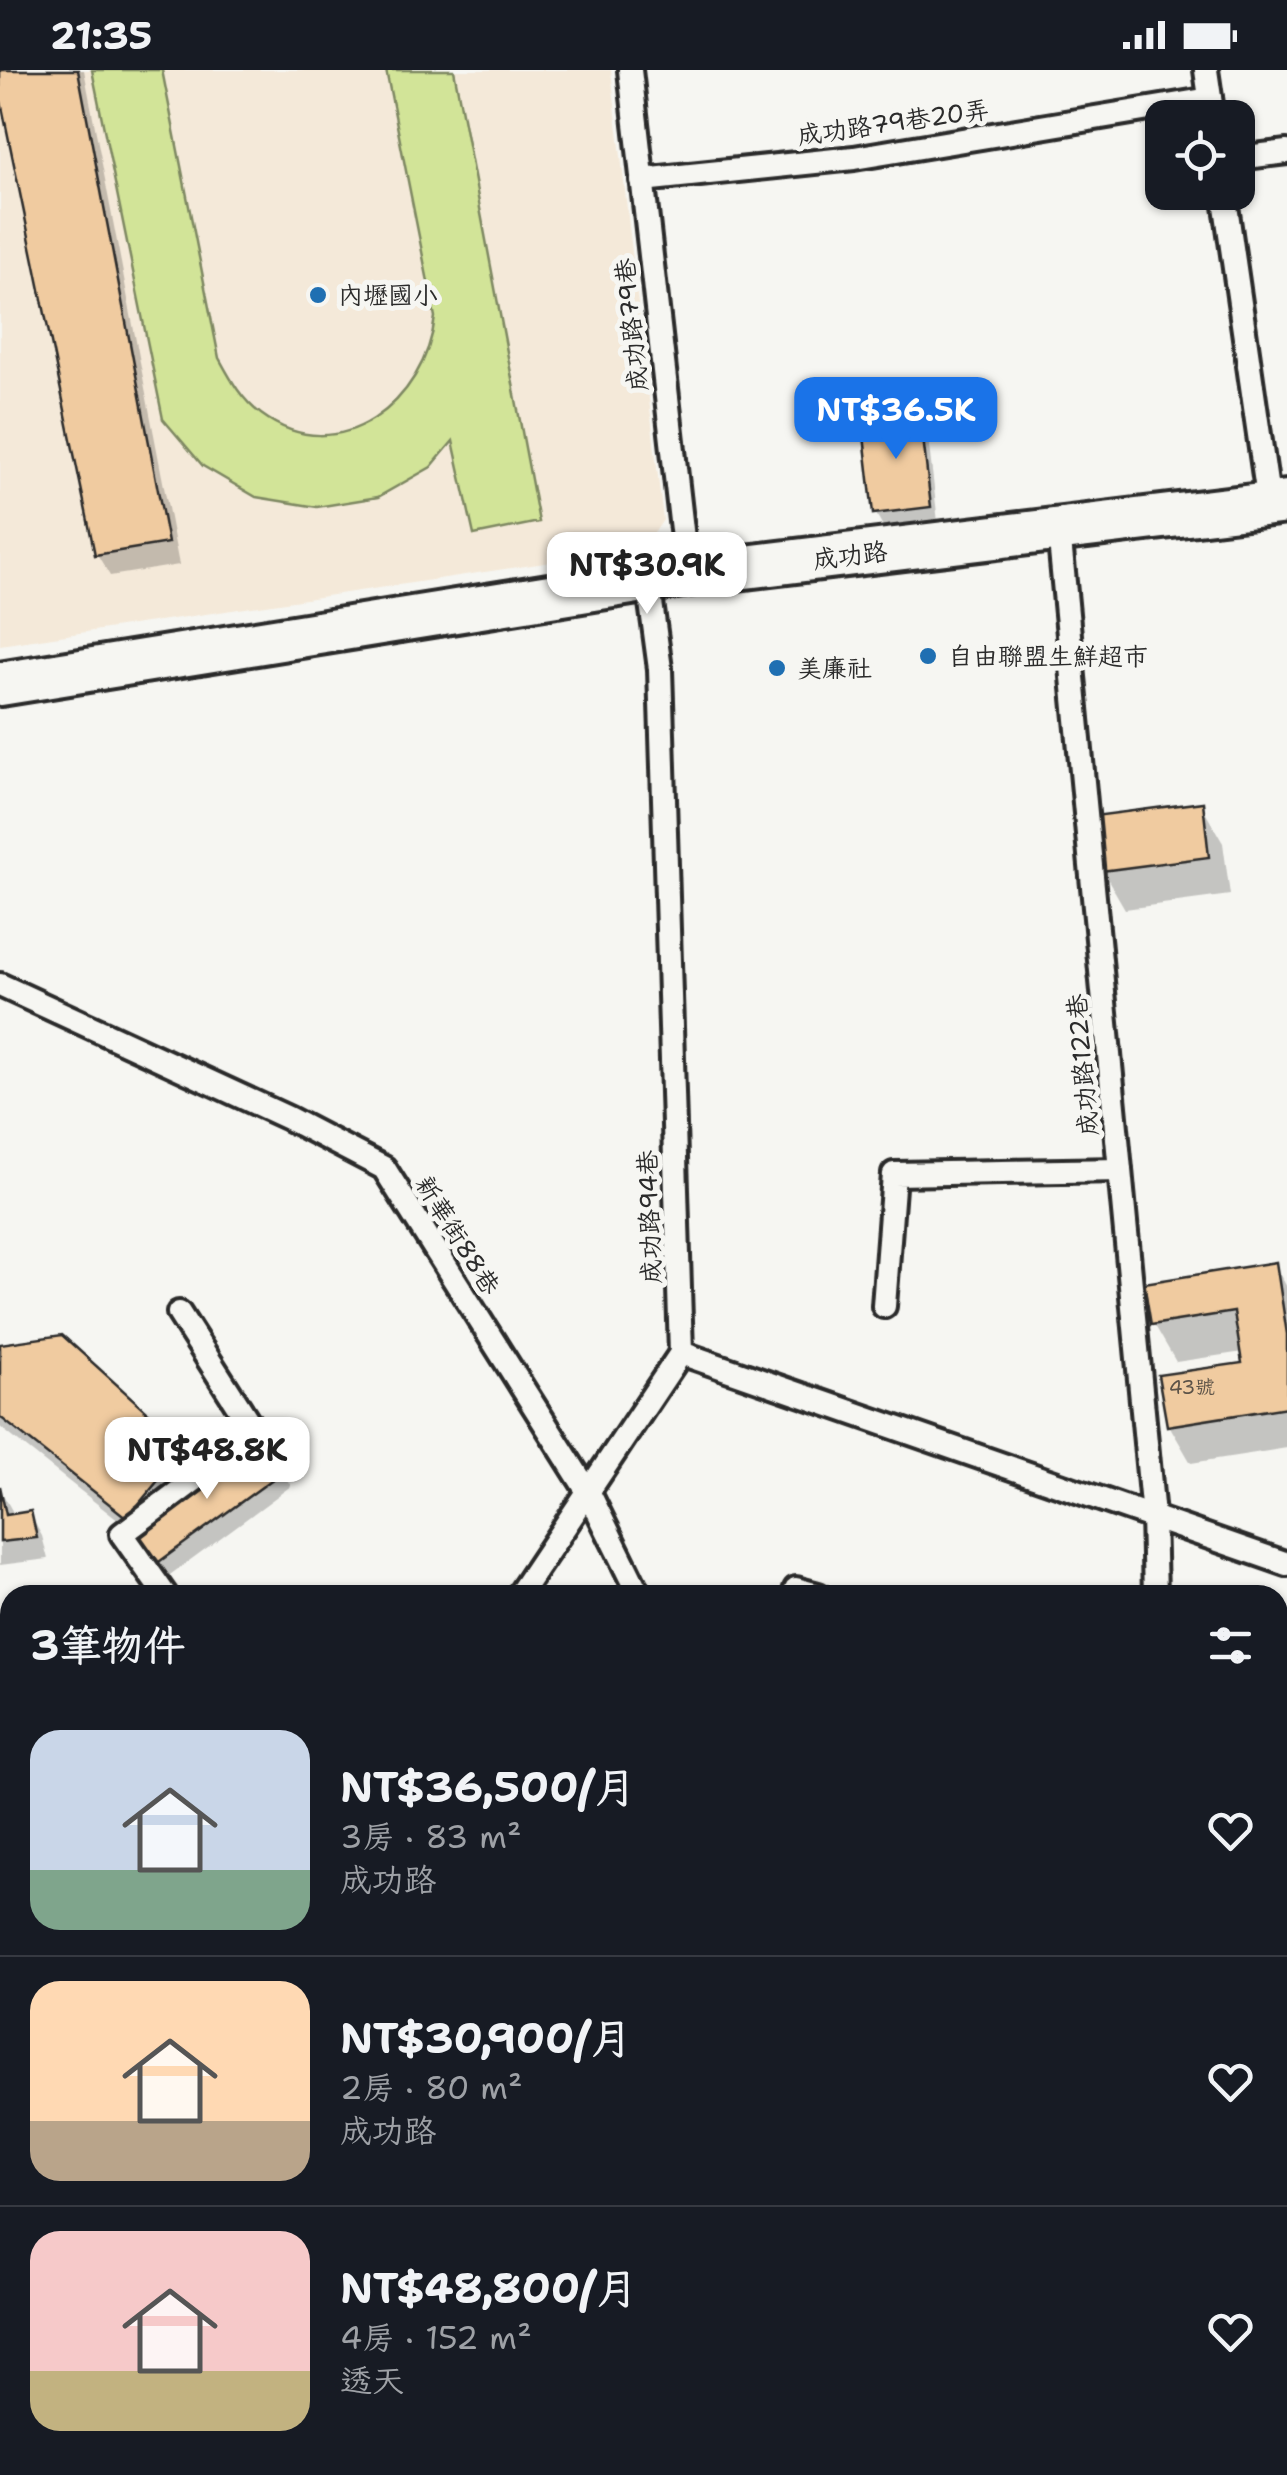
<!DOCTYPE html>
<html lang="zh-TW">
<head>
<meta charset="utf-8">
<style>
  body { margin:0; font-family:"Shantell Sans","LXGW WenKai TC",sans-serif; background:#20242c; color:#f1f3f6; height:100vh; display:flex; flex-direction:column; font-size:38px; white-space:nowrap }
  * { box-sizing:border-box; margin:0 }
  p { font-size:32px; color:#9ea1a6 }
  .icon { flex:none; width:55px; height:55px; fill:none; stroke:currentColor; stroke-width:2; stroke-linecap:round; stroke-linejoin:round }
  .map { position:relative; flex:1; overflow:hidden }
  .side { position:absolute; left:0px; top:1515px; width:1288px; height:890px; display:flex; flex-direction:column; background:#171b24; border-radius:30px 30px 0 0; box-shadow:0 2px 8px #0004 }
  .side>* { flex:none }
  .fabs { position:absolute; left:1145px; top:30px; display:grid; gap:20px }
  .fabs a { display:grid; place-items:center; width:110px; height:110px; border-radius:20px; background:#171b24; box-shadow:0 2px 8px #0004; font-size:50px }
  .price { position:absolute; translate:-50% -85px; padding:0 22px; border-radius:20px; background:#fff; color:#222; font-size:32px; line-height:65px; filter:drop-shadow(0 2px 5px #0008) }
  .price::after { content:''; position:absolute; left:50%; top:60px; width:30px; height:22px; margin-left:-15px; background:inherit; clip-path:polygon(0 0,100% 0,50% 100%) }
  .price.active { background:#1a73e8; color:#fff }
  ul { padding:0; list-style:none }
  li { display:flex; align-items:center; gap:30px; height:250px; padding:0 30px }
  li+li { border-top:2px solid #363941 }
  li span { display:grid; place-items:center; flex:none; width:280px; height:200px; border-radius:30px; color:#555 }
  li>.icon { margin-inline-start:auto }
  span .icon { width:120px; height:120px; fill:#fffc; stroke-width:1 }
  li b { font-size:42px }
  h2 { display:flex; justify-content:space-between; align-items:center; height:120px; padding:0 30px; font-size:42px }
  .status { display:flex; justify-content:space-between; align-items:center; height:70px; padding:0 50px; background:#171b24; direction:ltr }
  .status svg { height:28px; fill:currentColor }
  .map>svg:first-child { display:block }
  .built { fill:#f4e9d9 }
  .green { fill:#d2e498; stroke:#7e8862; stroke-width:2.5 }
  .shadow { fill:#0003 }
  .building { fill:#f0cba0; stroke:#2b2b2b; stroke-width:2.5 }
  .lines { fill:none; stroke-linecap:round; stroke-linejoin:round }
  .service-casing { stroke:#2b2b2b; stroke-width:30 }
  .minor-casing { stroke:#2b2b2b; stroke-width:50 }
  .service { stroke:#f6f6f2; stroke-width:22 }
  .minor { stroke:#f6f6f2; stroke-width:42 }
  .poi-dot { fill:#1f6fb2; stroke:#f6f6f2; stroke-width:4 }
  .labels { text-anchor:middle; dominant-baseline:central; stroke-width:10; stroke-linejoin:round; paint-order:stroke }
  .number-label { font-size:20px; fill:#5c5348 }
  .street-label { font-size:25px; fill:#2b2b2b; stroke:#f6f6f2 }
  .poi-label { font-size:25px; fill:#2b2b2b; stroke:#f6f6f2; text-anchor:start }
</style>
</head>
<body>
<div class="status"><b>21:35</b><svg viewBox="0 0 49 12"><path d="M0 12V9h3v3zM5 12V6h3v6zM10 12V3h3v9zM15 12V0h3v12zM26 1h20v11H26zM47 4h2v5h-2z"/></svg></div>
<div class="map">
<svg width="1287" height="2405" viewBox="0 0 1287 2405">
  <rect width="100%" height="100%" fill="#f6f6f2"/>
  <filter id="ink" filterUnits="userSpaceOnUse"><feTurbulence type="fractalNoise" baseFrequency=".01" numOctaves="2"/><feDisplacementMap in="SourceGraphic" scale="20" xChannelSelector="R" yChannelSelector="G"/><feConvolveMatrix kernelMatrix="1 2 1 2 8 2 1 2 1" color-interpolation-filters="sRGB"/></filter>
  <g filter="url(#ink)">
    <path class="built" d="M0 0H611L663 450 644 478 0 575Z"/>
    <g class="green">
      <path d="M92 0H162L219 288C231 310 241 329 261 344 339 402 426 331 435 247L386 0H454L539 452 474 465 453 371 431 397 378 427 317 437 256 427 203 396 163 349Z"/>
      <path d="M728 2395H981L993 2405H710Z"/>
    </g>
    <g class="shadow">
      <path d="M0 0H84L179 495 110 506 97 484Z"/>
      <path d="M918 344 927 359 938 452 884 458 876 444 865 350Z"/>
      <path d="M1201 735 1223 773 1230 825 1125 839 1103 801Z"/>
      <path d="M1274 1195 1287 1217V1378L1191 1393 1169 1355 1245 1295 1243 1282 1176 1292 1154 1254Z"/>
      <path d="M0 1277 184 1379 197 1401 282 1402 291 1416 163 1510 134 1463 0 1357Z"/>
      <path d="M0 1419 15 1446 29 1443 42 1466 48 1489 0 1495Z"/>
    </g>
    <g class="building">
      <path d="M0 0H78L168 473 95 485 0 27Z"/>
      <path d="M920 341 931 437 873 444 862 348Z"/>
      <path d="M1203 732 1209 787 1101 801 1094 746Z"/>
      <path d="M1276 1192 1287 1264V1337L1167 1356 1158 1305 1242 1293 1234 1242 1151 1255 1144 1213Z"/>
      <path d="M62 1265 186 1377 127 1448 0 1347V1274Z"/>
      <path d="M260 1368 285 1400 152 1497 131 1463Z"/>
      <path d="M0 1416 6 1445 31 1441 37 1468 0 1472Z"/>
    </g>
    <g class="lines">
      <g class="service-casing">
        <g id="service">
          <path d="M630 0 687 504"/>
          <path d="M1206 0 1213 48"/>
          <path d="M1238 88 1287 82"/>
          <path d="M642 110 854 88 1210 29"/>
          <path d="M1224 122 1269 434"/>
          <path d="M1059 460 1153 1446 1155 1525"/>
          <path d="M648 510 660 599 681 1283"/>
          <path d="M0 915 288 1048 384 1098 590 1425 639 1525"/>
          <path d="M884 1236 894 1104 1120 1100"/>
          <path d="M681 1283 1287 1494"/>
          <path d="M165 1525 122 1464 256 1364 179 1243"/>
          <path d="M519 1525 681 1283"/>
          <path d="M794 1525 796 1519 818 1525"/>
          <path d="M1278 1667 1287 1670"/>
          <path d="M1278 1899 1287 1902"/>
          <path d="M0 1917 10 1911"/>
          <path d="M1278 2153 1287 2157"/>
          <path d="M0 2345 10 2353"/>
          <path d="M69 2395 83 2405"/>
          <path d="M379 2405 390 2395"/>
        </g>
      </g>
      <g class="minor-casing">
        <path id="minor" d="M0 614 687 504 1287 432"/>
      </g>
      <use href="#service" class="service"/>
      <use href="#minor" class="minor"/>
    </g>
  </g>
  <g class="poi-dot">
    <circle cx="318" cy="225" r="10"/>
    <circle cx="928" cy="586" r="10"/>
    <circle cx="777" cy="598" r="10"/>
  </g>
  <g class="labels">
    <g class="number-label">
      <text x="1192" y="1317">43號</text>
    </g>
    <g class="street-label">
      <text transform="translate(893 52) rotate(-8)">成功路79巷20弄</text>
      <text transform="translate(631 255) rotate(-96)">成功路79巷</text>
      <text transform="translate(850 485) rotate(-7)">成功路</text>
      <text transform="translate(1082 995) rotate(-95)">成功路122巷</text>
      <text transform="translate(649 1147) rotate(-92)">成功路94巷</text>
      <text transform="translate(458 1165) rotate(58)">新華街88巷</text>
    </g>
    <g class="poi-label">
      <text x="338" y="225">內壢國小</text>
      <text x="948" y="586">自由聯盟生鮮超市</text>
      <text x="797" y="598">美廉社</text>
    </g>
  </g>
</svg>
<div class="fabs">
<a><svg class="icon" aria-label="locate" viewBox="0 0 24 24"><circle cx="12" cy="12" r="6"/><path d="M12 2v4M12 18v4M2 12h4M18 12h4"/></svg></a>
</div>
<b class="price active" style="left:896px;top:392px">NT$36.5K</b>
<b class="price" style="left:647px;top:547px">NT$30.9K</b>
<b class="price" style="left:207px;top:1432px">NT$48.8K</b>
<section class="side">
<h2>3筆物件<svg class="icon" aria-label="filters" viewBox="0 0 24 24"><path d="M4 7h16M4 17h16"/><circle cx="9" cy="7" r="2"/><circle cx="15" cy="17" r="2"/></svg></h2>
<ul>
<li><span style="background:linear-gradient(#c9d6e8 70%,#7fa58c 0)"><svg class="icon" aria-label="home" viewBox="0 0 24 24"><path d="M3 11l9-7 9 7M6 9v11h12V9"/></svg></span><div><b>NT$36,500/月</b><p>3房 · 83 m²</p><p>成功路</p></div><svg class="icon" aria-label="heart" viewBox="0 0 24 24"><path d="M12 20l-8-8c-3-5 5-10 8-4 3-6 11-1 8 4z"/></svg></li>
<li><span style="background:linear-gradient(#ffd9b3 70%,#b9a48a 0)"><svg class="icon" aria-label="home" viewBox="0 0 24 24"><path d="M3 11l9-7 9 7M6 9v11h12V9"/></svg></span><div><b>NT$30,900/月</b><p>2房 · 80 m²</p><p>成功路</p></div><svg class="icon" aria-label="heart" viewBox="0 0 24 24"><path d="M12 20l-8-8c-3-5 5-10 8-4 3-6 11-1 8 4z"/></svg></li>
<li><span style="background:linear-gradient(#f6c9c9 70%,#c2b280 0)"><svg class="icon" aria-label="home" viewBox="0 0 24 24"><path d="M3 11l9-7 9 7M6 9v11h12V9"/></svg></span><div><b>NT$48,800/月</b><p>4房 · 152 m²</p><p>透天</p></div><svg class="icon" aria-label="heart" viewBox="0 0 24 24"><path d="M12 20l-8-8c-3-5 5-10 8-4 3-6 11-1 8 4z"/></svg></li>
</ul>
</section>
</div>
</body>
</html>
